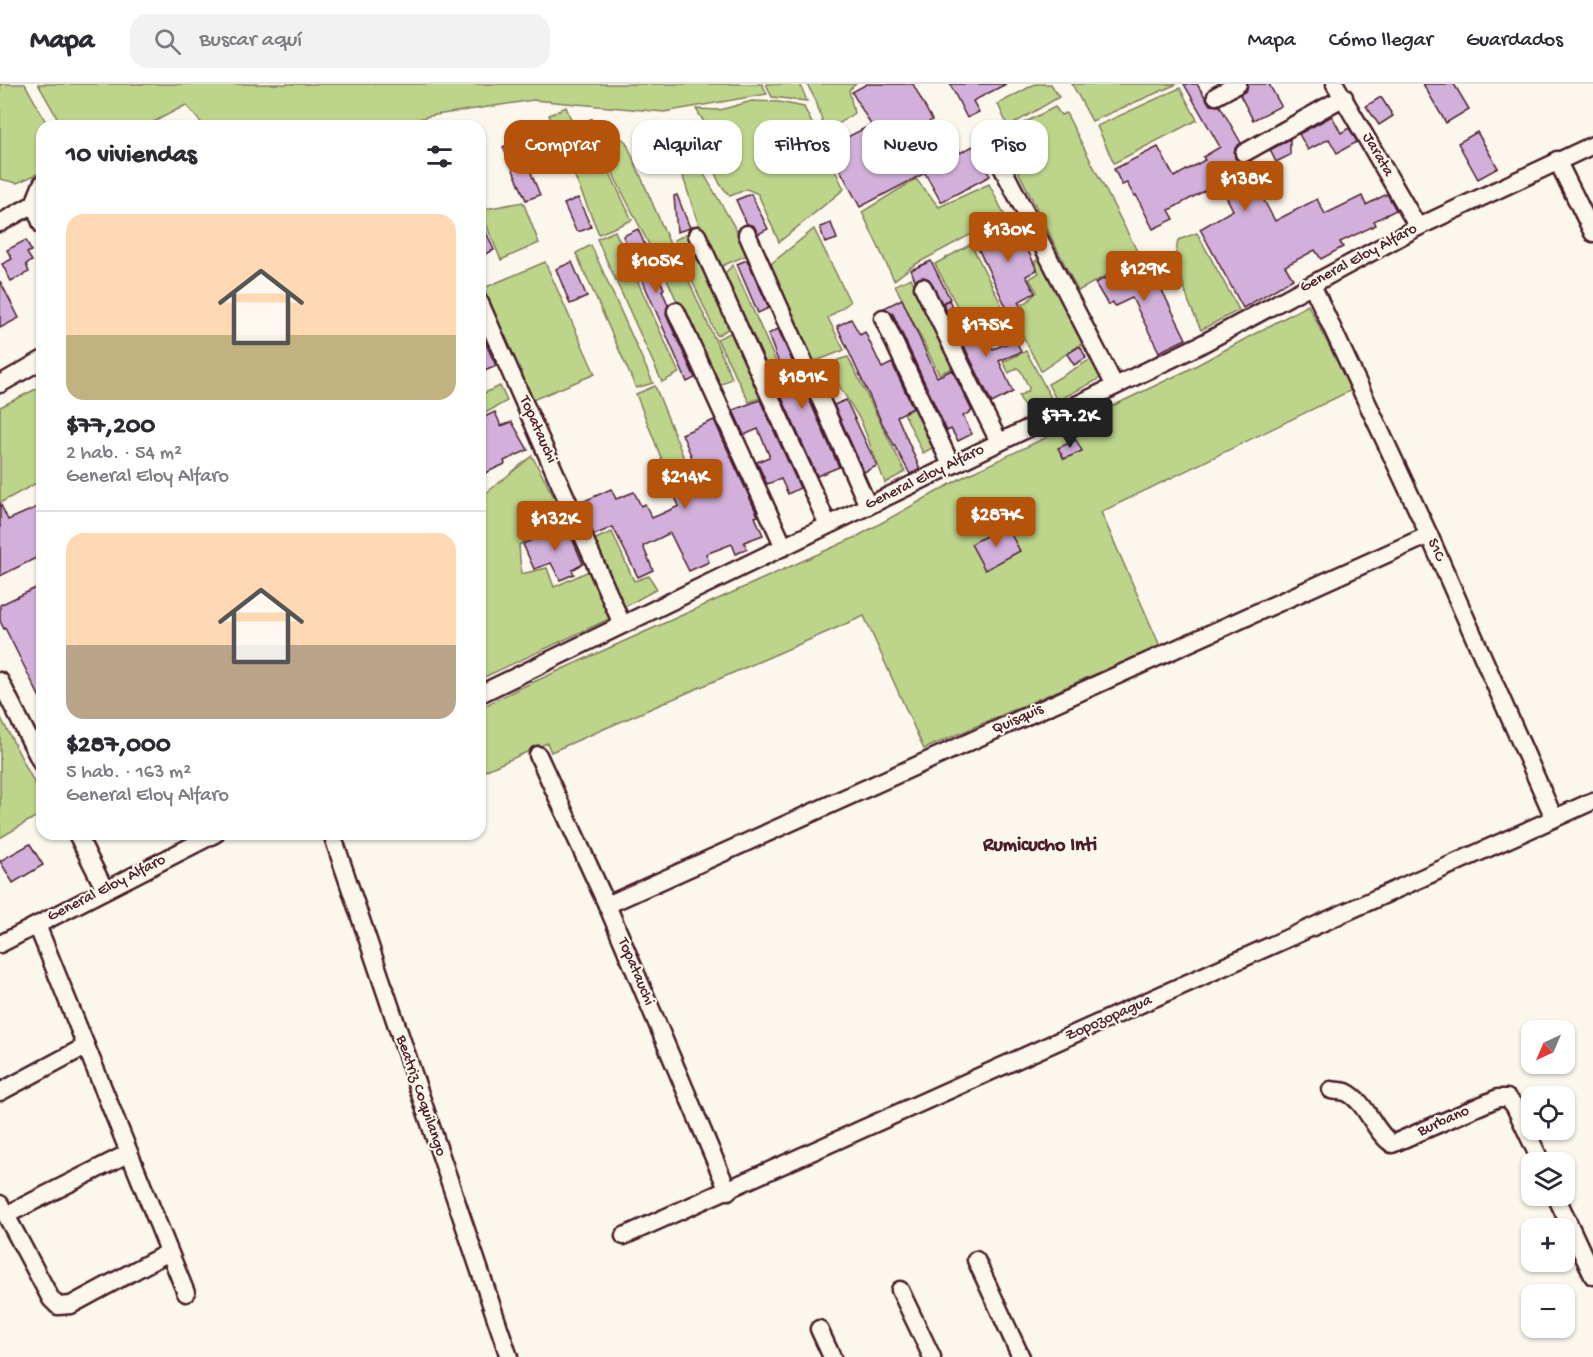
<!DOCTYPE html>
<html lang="es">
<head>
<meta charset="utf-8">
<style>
  body { margin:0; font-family:"Gochi Hand",sans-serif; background:#f2f2f3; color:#2b2b33; height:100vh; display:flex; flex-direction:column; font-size:22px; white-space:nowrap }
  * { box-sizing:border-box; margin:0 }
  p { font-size:20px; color:#7c7c81 }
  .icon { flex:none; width:33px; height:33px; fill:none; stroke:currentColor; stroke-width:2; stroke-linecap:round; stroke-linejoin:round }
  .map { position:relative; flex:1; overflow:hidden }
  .details { position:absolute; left:36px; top:36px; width:450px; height:720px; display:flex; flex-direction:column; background:#fff; border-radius:18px; box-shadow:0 2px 4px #0004 }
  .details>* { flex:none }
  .hud { position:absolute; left:504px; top:36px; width:570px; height:54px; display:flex; gap:12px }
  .needle { width:39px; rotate:224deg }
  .controls { position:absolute; left:1521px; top:936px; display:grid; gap:12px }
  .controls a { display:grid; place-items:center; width:54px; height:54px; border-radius:12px; background:#fff; box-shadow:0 2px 4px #0004; font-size:30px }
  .price { position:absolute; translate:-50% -51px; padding:0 14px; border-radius:6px; background:#b45309; color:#fff; font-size:20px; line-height:39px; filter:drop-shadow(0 2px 3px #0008) }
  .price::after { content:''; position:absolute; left:50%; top:36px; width:18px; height:14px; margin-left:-9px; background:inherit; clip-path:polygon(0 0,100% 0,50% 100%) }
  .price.active { background:#222; color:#fff }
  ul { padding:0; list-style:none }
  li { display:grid; align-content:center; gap:12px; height:318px; padding:0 30px }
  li+li { border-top:2px solid #e1e1e2 }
  li span { display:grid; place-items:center; height:186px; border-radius:18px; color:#555 }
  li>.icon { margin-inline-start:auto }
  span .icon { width:108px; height:108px; fill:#fffc; stroke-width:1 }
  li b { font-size:26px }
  h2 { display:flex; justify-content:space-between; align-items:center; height:72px; padding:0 30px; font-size:26px }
  .pill { padding:0 21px; border-radius:18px; background:#fff; box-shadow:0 2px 4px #0004; font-size:21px; line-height:54px }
  .pill.active { background:#b45309; color:#fff }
  header { display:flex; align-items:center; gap:36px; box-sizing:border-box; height:84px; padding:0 30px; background:#fff; border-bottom:2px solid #e1e1e2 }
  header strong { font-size:28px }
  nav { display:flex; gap:33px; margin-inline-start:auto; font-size:21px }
  .search { width:420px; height:54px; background:#f2f2f3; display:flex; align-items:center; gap:15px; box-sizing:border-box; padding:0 21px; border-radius:18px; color:#7c7c81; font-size:22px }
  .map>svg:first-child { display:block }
  .green { fill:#bcd58b; stroke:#837a5b; stroke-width:1.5 }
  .building { fill:#d2b0db; stroke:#4a1f2b; stroke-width:1.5 }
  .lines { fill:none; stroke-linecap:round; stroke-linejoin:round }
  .street-casing { stroke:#4a1f2b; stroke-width:21 }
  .street { stroke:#fbf7ec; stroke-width:16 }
  .labels { text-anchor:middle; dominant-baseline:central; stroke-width:4.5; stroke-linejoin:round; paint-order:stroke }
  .street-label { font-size:16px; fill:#4a1f2b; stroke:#fbf7ec }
  .quarter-label { font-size:20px; font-weight:bold; fill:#4a1f2b; stroke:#fbf7ec }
</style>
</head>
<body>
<header>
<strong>Mapa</strong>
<div class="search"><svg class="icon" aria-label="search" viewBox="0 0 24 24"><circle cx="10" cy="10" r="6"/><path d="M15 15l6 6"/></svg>Buscar aquí</div>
<nav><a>Mapa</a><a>Cómo llegar</a><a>Guardados</a></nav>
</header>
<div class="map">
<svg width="1593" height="1273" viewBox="0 0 1593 1273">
  <rect width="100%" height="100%" fill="#fbf7ec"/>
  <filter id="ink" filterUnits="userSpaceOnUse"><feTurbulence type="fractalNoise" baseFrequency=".0167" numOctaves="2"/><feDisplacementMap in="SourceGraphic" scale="12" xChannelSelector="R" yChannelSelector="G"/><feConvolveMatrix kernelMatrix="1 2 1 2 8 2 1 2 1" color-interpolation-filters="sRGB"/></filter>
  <g filter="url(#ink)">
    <g class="green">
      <path d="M0 0H25L48 42H42V88L17 99 0 95Z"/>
      <path d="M38 0H762L767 10 664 28 533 16 429 32 397 42H204L186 21 146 42H62Z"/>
      <path d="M766 0H800L807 17 772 13Z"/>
      <path d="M807 0H856L849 6 854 29 826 49 816 17Z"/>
      <path d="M1035 0H1051L1059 13 1008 43 998 20Z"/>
      <path d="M1072 0H1177L1092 37Z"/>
      <path d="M1180 4 1197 36 1114 79 1097 42Z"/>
      <path d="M752 17 779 18 804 23 844 105 779 158 758 110 747 105 730 112 720 100 709 76 703 51 704 38 696 25 720 26Z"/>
      <path d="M566 23 587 75 600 85 609 87 632 136 599 150 549 31Z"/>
      <path d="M1055 23 1061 31 1066 29 1140 173 1078 207 1000 51Z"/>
      <path d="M617 51 626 58 679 181 663 188 616 96 606 72 607 60Z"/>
      <path d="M697 78 750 170 717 184 697 136 683 93Z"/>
      <path d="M916 95 939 123 989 100 1005 132 914 181 894 196 862 128Z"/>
      <path d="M523 118 539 159 501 176 480 126Z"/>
      <path d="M814 145 850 218 828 234 844 266 811 279 767 183Z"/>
      <path d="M615 147 679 289 662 298 597 155Z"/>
      <path d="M689 149 731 243 717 252 674 156Z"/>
      <path d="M1197 149 1239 226 1201 246 1189 219 1175 175 1178 156Z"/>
      <path d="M971 160 1018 254 998 258 985 240 971 249 935 180Z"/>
      <path d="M591 161 653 299 636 304 576 169Z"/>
      <path d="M1040 172 1084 258 1041 287 1013 233 1025 227 1022 220 1027 218 1037 208 1029 195 1039 189 1035 178Z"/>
      <path d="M545 178 595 290 530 317 484 204Z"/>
      <path d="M733 181 780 287 766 294 720 194Z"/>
      <path d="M683 184 732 294 716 304 666 193Z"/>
      <path d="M911 194 955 283 939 290 895 201Z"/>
      <path d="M1308 221 1352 306 1101 428 1160 562 924 665 864 532 551 668 547 659 480 689V624L518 605 858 452 965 392 1186 287Z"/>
      <path d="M732 248 763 313 749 318 717 255Z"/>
      <path d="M1026 267 1052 316 1026 327 1019 312 1028 307 1029 304 1021 287 1017 284 1009 289 1003 278Z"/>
      <path d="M848 273 905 388 885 399 861 337 828 284 838 276Z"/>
      <path d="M1093 274 1101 294 1057 317 1048 300Z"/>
      <path d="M42 302V396L0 419V323Z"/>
      <path d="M500 302 507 317 480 332V311Z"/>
      <path d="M655 302 684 374 664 381 636 310Z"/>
      <path d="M920 322 936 362 923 369 904 329Z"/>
      <path d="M532 372 564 432 519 461 521 490 547 484 554 503 589 487 609 535 480 595V414Z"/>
      <path d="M612 448 634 497 649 492 657 505 621 525 591 457Z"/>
      <path d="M0 632 42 714V729L0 754Z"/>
    </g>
    <g class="building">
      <path d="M867 0H913L932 36 926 40 943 74 959 66 960 69 973 62 990 92 941 118 925 89 860 123 828 63 871 41 852 8Z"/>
      <path d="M950 0H1006L973 17 979 28 967 34Z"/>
      <path d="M1184 0H1197L1210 21 1220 22 1241 59 1235 64V74L1243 79 1251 77 1252 79 1250 80 1258 95 1254 98 1275 137 1317 115 1325 130 1362 112 1366 121 1387 110 1396 126 1374 137 1376 141 1340 158 1343 163 1321 175 1315 166 1285 182 1293 195 1243 224 1200 145 1233 126 1219 99 1169 126 1174 135 1153 145 1136 111 1134 112 1127 99 1122 101 1114 85 1158 63 1174 93 1205 76 1203 73 1220 63Z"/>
      <path d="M1248 0H1269L1281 22 1253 36 1240 11 1247 6Z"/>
      <path d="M1423 0H1454L1469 25 1446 39Z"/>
      <path d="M1381 13 1393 32 1379 41 1366 22Z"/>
      <path d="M1332 32 1341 49 1349 44 1357 58 1337 69 1329 55 1308 66 1299 50Z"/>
      <path d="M592 35 594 41 607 37 611 50 596 56 593 49 580 53 576 40Z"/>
      <path d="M548 43 564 76 531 89 540 111 526 116 503 63Z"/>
      <path d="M1477 48 1498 84 1478 95 1458 59Z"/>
      <path d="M1290 55V71L1276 78 1270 66Z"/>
      <path d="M751 110 768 145 758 150 754 142 747 140 736 116Z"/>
      <path d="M677 111 690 144 677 148 674 112Z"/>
      <path d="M578 114 591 143 581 147H576L564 120Z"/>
      <path d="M1016 133 1028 156 1024 158 1037 186 1026 192 1035 209 1018 218 1022 225 1010 231 974 156Z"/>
      <path d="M480 134 494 166 483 171 480 163Z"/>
      <path d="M831 139 837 155 825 159 820 143Z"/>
      <path d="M638 145 664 205 662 206 668 221 666 231 695 294 687 298 623 152Z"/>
      <path d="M26 156 31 167 27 169 32 177 26 180 29 188 11 197 2 180 12 175 7 166Z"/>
      <path d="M1146 174 1186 255 1159 268 1132 214 1115 222 1113 218 1108 221 1095 199Z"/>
      <path d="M747 176 769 224 758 229 737 180Z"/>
      <path d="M931 177 950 215 942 219 929 195 923 193 915 196 911 186Z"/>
      <path d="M572 178 587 213 570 220 556 185Z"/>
      <path d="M0 197 19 234 0 244Z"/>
      <path d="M902 215 937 293 952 286 972 327 963 332 972 350 958 357 951 345 947 347 893 230 884 224Z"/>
      <path d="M949 216 967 252 983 244 993 265 1016 256 1021 268 999 277 1013 308 992 319 943 219Z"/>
      <path d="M851 235 860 251 865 248 882 284 892 279 913 324 897 332 920 385 910 390 881 337 837 242Z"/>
      <path d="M778 245 839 383 817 392 773 294 783 290 768 250Z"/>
      <path d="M480 247 496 282 480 289Z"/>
      <path d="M1080 262 1086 274 1074 281 1067 270Z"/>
      <path d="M760 316 800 404 788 410 781 395 767 400 757 378 769 373V371L758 345 744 351 733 326Z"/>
      <path d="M846 316 877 382 864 388 834 321Z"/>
      <path d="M495 328 501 342 512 338 528 366 504 377 505 380 483 390 480 383V335Z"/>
      <path d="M714 336 758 432 755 433 763 451 744 458 747 465 736 470 732 460 706 470 709 478 689 487 670 449 643 462 653 486 638 493 613 443 594 451 580 419 611 405 616 415 634 408 641 422 645 420 652 434 679 422 675 413 703 400 682 350Z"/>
      <path d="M1076 356 1082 367 1064 375 1058 364Z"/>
      <path d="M0 419 8 436 42 421V471L0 492Z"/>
      <path d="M566 440 583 480 572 486 574 490 560 496 551 479 534 485 523 460Z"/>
      <path d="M1006 441 1020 467 985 486 971 460Z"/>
      <path d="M42 501V618L5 544 4 545 0 537V521Z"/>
      <path d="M30 760 43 781 13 799 0 777Z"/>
    </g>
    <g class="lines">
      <g class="street-casing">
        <g id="street">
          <path d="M1335 0 1418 143"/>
          <path d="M1216 12 1238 0"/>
          <path d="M987 54 1115 302"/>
          <path d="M1244 69 1344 13"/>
          <path d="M1557 76 1593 149"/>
          <path d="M42 100 34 120 42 141"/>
          <path d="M0 139 34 120"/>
          <path d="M747 150 868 422"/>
          <path d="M697 151 828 441"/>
          <path d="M1312 201 1429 451 1554 734"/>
          <path d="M923 203 999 358"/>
          <path d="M480 219 622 540"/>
          <path d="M676 227 784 463"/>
          <path d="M883 234 951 381"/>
          <path d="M0 300 42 276"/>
          <path d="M0 597 42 680"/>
          <path d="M480 610 1200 261 1418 143 1593 61"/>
          <path d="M538 671 607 821 728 1107"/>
          <path d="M77 750 105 806"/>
          <path d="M332 750 509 1273"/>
          <path d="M607 821 1429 451"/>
          <path d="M37 841 186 1209"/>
          <path d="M0 860 215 750"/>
          <path d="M1331 1006C1335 1007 1342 1007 1346 1008 1367 1018 1373 1047 1392 1060L1498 1014H1507L1514 1021 1541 1078"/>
          <path d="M0 1008 86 962"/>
          <path d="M1556 1112 1593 1192"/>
          <path d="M0 1120 51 1215 58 1222 71 1221 169 1168"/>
          <path d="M6 1131 129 1069"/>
          <path d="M624 1152 1593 717"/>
          <path d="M976 1176 1021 1273"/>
          <path d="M900 1206 932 1273"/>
          <path d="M819 1245 832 1273"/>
        </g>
      </g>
      <use href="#street" class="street"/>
    </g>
  </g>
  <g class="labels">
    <g class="street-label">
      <text transform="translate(1377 71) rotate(60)">Jarata</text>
      <text transform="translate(1359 175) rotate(-28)">General Eloy Alfaro</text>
      <text transform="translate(537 346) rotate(66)">Topatauchi</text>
      <text transform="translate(925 394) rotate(-26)">General Eloy Alfaro</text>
      <text transform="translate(1435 466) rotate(66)">S1C</text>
      <text transform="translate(1018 636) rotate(-24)">Quisquis</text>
      <text transform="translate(107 805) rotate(-27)">General Eloy Alfaro</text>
      <text transform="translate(635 888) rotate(67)">Topatauchi</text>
      <text transform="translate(1109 935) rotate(-24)">Zopozopagua</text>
      <text transform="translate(420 1012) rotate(71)">Beatriz Coquilango</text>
      <text transform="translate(1444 1038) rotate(-24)">Burbano</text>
    </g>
    <g class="quarter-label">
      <text x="1040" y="762">Rumicucho Inti</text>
    </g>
  </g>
</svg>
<div class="controls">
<a><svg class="needle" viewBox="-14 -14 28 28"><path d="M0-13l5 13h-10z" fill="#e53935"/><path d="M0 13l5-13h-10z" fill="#7c7c81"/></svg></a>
<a><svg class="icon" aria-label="locate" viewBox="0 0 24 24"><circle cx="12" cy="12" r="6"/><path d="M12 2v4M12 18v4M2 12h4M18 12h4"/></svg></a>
<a><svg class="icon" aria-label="layers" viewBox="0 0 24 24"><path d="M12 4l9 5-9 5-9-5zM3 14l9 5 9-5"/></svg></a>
<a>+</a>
<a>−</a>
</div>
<b class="price" style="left:1245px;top:128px">$138K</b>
<b class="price" style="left:1008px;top:179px">$130K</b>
<b class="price" style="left:656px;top:210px">$105K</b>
<b class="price" style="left:1144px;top:218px">$129K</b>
<b class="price" style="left:986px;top:274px">$175K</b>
<b class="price" style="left:802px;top:326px">$181K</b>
<b class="price active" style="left:1070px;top:365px">$77.2K</b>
<b class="price" style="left:685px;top:426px">$214K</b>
<b class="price" style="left:996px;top:464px">$287K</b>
<b class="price" style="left:555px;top:468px">$132K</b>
<div class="hud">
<a class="pill active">Comprar</a>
<a class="pill">Alquilar</a>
<a class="pill">Filtros</a>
<a class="pill">Nuevo</a>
<a class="pill">Piso</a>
</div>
<section class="details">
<h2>10 viviendas<svg class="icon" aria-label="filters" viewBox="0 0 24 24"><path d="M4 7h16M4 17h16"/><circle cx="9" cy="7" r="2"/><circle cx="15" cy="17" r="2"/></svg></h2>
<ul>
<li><span style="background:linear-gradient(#ffd9b3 65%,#c2b280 0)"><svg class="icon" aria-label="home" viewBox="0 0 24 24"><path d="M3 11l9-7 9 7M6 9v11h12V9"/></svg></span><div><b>$77,200</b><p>2 hab. · 54 m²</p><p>General Eloy Alfaro</p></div></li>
<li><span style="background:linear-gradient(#ffd9b3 60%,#b9a48a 0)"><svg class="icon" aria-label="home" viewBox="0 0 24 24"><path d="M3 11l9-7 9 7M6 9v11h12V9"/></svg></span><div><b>$287,000</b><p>5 hab. · 163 m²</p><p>General Eloy Alfaro</p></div></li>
</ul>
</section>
</div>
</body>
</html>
